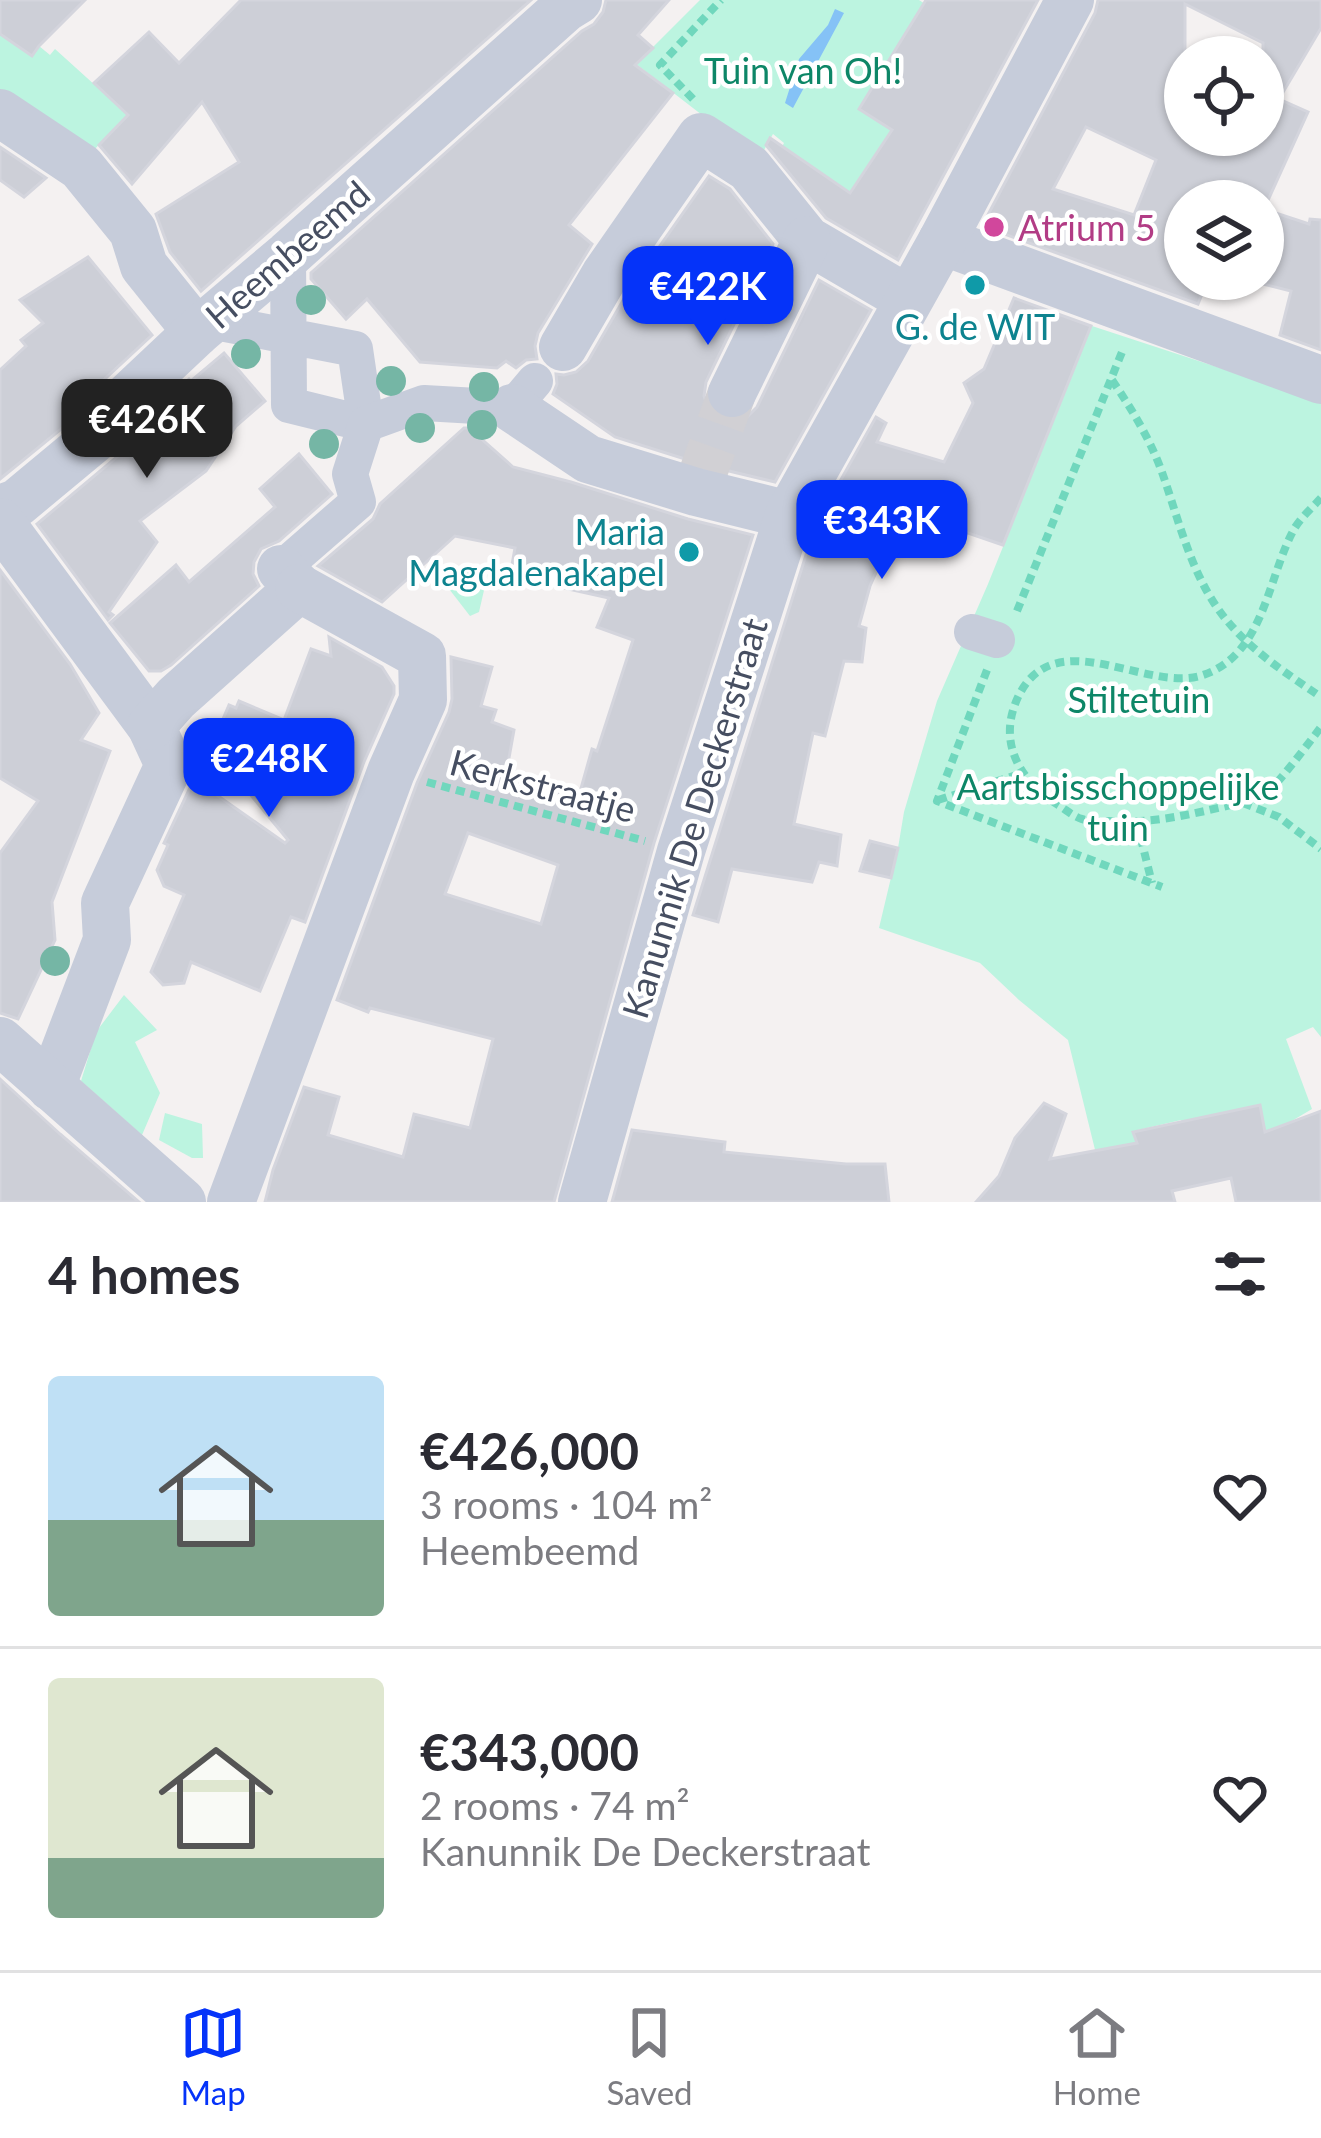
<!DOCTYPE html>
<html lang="en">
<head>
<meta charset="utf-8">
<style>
  body { margin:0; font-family:Lato,sans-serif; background:#f2f2f3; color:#2b2b33; height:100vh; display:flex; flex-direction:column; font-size:45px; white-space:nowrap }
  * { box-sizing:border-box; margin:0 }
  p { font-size:39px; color:#7c7c81 }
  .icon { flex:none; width:66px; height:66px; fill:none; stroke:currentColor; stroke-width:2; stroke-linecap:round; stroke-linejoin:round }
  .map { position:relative; height:1202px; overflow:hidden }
  .side { display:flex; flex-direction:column; background:#fff; flex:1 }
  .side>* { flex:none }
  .buttons { position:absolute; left:1164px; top:36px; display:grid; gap:24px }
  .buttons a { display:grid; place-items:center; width:120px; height:120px; border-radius:50%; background:#fff; box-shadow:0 3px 9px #0004; font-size:60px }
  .price { position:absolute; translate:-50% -102px; padding:0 27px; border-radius:24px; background:#0533f9; color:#fff; font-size:39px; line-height:78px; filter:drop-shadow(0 3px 6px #0008) }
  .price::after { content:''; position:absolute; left:50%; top:72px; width:36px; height:27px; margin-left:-18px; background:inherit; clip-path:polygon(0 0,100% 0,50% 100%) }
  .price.current { background:#222; color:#fff }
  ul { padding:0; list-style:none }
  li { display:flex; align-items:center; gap:36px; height:300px; padding:0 48px }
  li+li { border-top:3px solid #e1e1e2 }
  li span { display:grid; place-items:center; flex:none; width:336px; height:240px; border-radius:12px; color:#555 }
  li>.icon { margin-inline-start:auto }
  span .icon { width:144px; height:144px; fill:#fffc; stroke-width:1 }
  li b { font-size:51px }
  h2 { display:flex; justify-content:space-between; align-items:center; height:144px; padding:0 48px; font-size:51px }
  .tabs { display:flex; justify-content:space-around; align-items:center; height:168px; border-top:3px solid #e1e1e2; background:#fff; font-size:33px; color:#7c7c81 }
  .tabs a { display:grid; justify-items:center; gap:6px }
  .tabs .current { color:#0533f9 }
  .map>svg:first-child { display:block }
  .green { fill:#bcf4e0 }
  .water { fill:#85c2f6 }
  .building { fill:#cdcfd7; stroke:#d4d5dd; stroke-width:3; fill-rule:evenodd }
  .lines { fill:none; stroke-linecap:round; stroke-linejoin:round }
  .minor-tunnel { stroke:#d1d0d4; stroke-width:48; stroke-dasharray:48 24; stroke-linecap:butt }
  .path { stroke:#70d7bd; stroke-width:8; stroke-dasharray:9 6; stroke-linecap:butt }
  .pedestrian { stroke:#c6ccda; stroke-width:36 }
  .minor { stroke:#c6ccda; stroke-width:48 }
  .tree { fill:#75b6a5 }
  .hotel-dot { fill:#d1479c; stroke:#fff; stroke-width:4.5 }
  .culture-dot { fill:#0f9aa8; stroke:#fff; stroke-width:4.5 }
  .labels { text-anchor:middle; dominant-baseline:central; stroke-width:9; stroke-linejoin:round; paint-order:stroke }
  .park-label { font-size:36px; fill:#0d8667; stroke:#fff }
  .hotel-label { font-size:36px; fill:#b23c85; stroke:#fff; text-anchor:start }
  .street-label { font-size:36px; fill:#464e61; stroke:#fff }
  .culture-label { font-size:36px; fill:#0d838f; stroke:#fff }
</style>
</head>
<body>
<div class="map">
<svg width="1321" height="1202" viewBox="0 0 1321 1202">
  <rect width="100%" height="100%" fill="#f4f1f1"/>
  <g class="green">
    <path d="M700 0H919L945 17 912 22 859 109 892 130 850 193 782 147 784 143 773 134 759 159 636 64Z"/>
    <path d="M0 34 32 56 39 46 50 55 55 49 128 115 89 155 0 96Z"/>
    <path d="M1092 326 1321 401V1037L1313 1027 1286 1039 1312 1109 1290 1122 1298 1142 1268 1149 1259 1106 1217 1114 1186 1133 1181 1120 1134 1131 1137 1143 1099 1166 1068 1040 1019 1000 980 963 879 928 898 848 904 812 937 701 988 584Z"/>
    <path d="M462 568 488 573 479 612 470 616 446 585Z"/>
    <path d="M124 995 157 1030 135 1042 160 1093 142 1135 81 1081 96 1032Z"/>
    <path d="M165 1113 202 1124 203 1158H192L159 1140Z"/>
  </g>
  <path class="water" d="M835 9 844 13 793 108 785 103 799 59 828 25Z"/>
  <g class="building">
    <path d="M0 0H85L39 46 32 56 0 34Z"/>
    <path d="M241 0H531L201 291 170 252 156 214 239 162 202 102 132 184 99 145 128 115 94 83 149 32 179 63Z"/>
    <path d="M606 0H669L638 35 653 48 635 65 673 93 569 225 592 244 538 333 535 346 537 359 526 360 516 368 506 361 497 368 420 362 367 299 346 319 311 279V273L582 31 594 24 603 12Z"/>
    <path d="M926 0H1038L898 260 826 218 766 145 770 138 850 193 892 130 859 109Z"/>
    <path d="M1098 0H1321V28L1279 99 1308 112 1264 209 1309 224 1310 219 1321 220V350L1280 335 1291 291 1263 284V201H1185V279H1208L1198 304 982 226 1095 13ZM1185 4 1263 43V135H1185ZM1086 127 1156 160 1134 215 1053 189Z"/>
    <path d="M0 147 46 178 24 197 0 180Z"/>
    <path d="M709 176 730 189 773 244 706 382 704 396 708 408 718 418 735 421 747 417 757 407 819 280 871 310 775 482 704 465 615 437 553 394 557 384 556 374 564 375 576 372 588 361 629 290Z"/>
    <path d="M88 257 152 335 92 391 82 412 0 479V370L26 346 21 340 43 323 20 300Z"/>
    <path d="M1014 298 1091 326 1003 545 904 511 870 586 859 626 866 628 862 662 844 661 825 736 813 733 794 824 841 835 837 866 819 862 812 882 732 869 718 922 693 915 815 526 876 417 886 423 877 442 944 462 973 403 964 383 984 369Z"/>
    <path d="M224 353 265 401 236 426 206 471 140 521 157 542 109 612 113 615 108 620 37 524 124 451 137 428 189 379 191 381Z"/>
    <path d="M464 428H469L513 467 571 482 688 519 753 535 654 843 554 1202H265L273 1170 304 1087 339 1097 328 1135 403 1157 414 1114 470 1128 493 1039 370 1008 368 1012 337 1000 417 783 449 712 452 699 451 657 492 667 481 706 496 710 492 722 514 730 507 769 580 792 592 749 597 751 633 640 597 627 609 598 510 576 515 548 455 536 382 602 318 566 373 519 380 504ZM468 833 558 865 541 924 445 894Z"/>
    <path d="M299 454 332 494 279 541 261 549 254 562 253 574 259 586 171 665 161 671H149L110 623 176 565 189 582 275 507 260 489Z"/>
    <path d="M0 570 70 664 99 713 81 740 110 751 52 902 55 940 18 1019 0 1013V853L38 801 0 778Z"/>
    <path d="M329 637 382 667 394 686V694L364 762 305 922 291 917 260 991 191 962 184 983 163 985 151 972 184 895 164 886 157 870 168 845 164 843 194 779 285 843 288 840 211 747 229 705 236 708 239 701 284 720 311 649 331 656Z"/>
    <path d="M870 841 898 848 891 878 860 871Z"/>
    <path d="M0 1079 60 1134 139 1202H0Z"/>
    <path d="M1044 1103 1066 1114 1050 1159 1137 1143 1133 1132 1260 1105 1265 1132 1321 1111V1202H1236L1231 1178 1172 1191 1175 1202H976L999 1176 1015 1138Z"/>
    <path d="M632 1130 725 1142 724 1152 846 1164H885L889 1202H612Z"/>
  </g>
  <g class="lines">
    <path class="minor-tunnel" d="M696 492 732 393"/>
    <g class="path">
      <path d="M693 99 660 65 721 0"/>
      <path d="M1112 380C1133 411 1152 442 1164 478 1179 522 1190 567 1216 606 1243 646 1283 671 1321 697"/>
      <path d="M1321 498C1311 509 1298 520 1292 533 1267 582 1263 655 1203 675 1147 694 1055 620 1018 697 997 742 1019 780 1058 805 1065 809 1074 817 1082 819 1089 822 1101 821 1109 821 1152 824 1193 814 1235 804 1243 802 1255 801 1262 797 1273 791 1311 740 1321 727"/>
      <path d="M1017 611 1122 352"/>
      <path d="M987 670 937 801 1162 887"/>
      <path d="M427 782 645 841"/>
      <path d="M938 800 1023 773"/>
      <path d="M1243 803 1279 817 1321 849"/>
      <path d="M1137 823 1152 883"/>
    </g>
    <g class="pedestrian">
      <path d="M210 321 355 349 366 424 289 405 288 255"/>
      <path d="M281 569 358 502 350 474 366 424 424 403 512 408 535 381"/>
      <path d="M972 632 997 640"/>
    </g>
    <g class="minor">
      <path d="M0 113 81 167 133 231 144 266 197 332"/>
      <path d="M942 241 1321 380"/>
      <path d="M563 347 605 275 701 137 749 168 807 240 908 299"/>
      <path d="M732 393 807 240"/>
      <path d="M512 408 588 459 696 492 789 515"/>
      <path d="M0 509 17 503 106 429 112 412 197 332 288 255 565 8 578 0"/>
      <path d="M0 522 151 726 169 765 105 903 107 940 51 1087"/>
      <path d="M151 726 176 698 299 588 281 569"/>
      <path d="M0 1041 182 1202"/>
      <path d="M231 1202 391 772 423 700 422 656 299 588"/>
      <path d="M582 1202 681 851 789 515 942 241 1070 0"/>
    </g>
  </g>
  <g class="tree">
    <circle cx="311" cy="300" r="15"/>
    <circle cx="246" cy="354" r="15"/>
    <circle cx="391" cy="381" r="15"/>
    <circle cx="484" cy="387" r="15"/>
    <circle cx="482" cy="425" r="15"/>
    <circle cx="420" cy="428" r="15"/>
    <circle cx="324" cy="444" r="15"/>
    <circle cx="55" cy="961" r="15"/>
  </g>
  <circle class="hotel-dot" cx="994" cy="227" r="12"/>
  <g class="culture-dot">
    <circle cx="975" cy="285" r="12"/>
    <circle cx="689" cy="552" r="12"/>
  </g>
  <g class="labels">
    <g class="park-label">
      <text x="803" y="70">Tuin van Oh!</text>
      <text x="1139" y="699">Stiltetuin</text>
      <text x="1118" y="786">Aartsbisschoppelijke<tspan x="1118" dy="41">tuin</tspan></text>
    </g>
    <g class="hotel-label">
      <text x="1018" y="227">Atrium 5</text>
    </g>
    <g class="street-label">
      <text transform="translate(287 254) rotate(-41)">Heembeemd</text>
      <text transform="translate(543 785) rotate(15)">Kerkstraatje</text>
      <text transform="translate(694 818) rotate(-73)">Kanunnik De Deckerstraat</text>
    </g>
    <g class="culture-label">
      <text x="975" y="326">G. de WIT</text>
      <text x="665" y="531" text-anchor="end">Maria<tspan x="665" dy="41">Magdalenakapel</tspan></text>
    </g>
  </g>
</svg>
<div class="buttons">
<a><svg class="icon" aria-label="locate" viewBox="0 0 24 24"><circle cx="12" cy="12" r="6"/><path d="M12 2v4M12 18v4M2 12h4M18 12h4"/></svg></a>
<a><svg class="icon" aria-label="layers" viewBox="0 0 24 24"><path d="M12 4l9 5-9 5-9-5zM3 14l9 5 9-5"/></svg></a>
</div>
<b class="price" style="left:708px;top:348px">€422K</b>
<b class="price current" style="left:147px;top:481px">€426K</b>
<b class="price" style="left:882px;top:582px">€343K</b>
<b class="price" style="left:269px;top:820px">€248K</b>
</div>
<section class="side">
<h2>4 homes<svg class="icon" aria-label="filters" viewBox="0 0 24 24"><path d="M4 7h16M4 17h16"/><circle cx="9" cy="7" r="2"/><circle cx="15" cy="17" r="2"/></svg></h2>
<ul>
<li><span style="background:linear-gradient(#bfe0f5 60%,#7fa58c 0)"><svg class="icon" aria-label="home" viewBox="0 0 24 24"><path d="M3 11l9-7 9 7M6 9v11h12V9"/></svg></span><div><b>€426,000</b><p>3 rooms · 104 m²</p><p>Heembeemd</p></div><svg class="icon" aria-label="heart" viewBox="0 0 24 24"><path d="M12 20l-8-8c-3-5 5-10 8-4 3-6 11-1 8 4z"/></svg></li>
<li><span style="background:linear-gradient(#dfe7d0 75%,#7fa58c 0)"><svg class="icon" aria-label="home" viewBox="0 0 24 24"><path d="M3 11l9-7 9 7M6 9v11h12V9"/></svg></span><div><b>€343,000</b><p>2 rooms · 74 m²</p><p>Kanunnik De Deckerstraat</p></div><svg class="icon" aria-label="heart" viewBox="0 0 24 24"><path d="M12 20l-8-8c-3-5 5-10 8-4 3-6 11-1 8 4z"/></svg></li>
</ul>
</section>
<nav class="tabs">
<a class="current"><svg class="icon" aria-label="map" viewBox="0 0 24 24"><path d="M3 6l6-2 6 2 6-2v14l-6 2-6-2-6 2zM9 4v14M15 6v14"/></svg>Map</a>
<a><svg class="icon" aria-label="saved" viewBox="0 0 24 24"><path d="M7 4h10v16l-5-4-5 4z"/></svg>Saved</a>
<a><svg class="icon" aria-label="home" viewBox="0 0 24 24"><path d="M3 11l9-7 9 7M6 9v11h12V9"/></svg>Home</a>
</nav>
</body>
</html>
